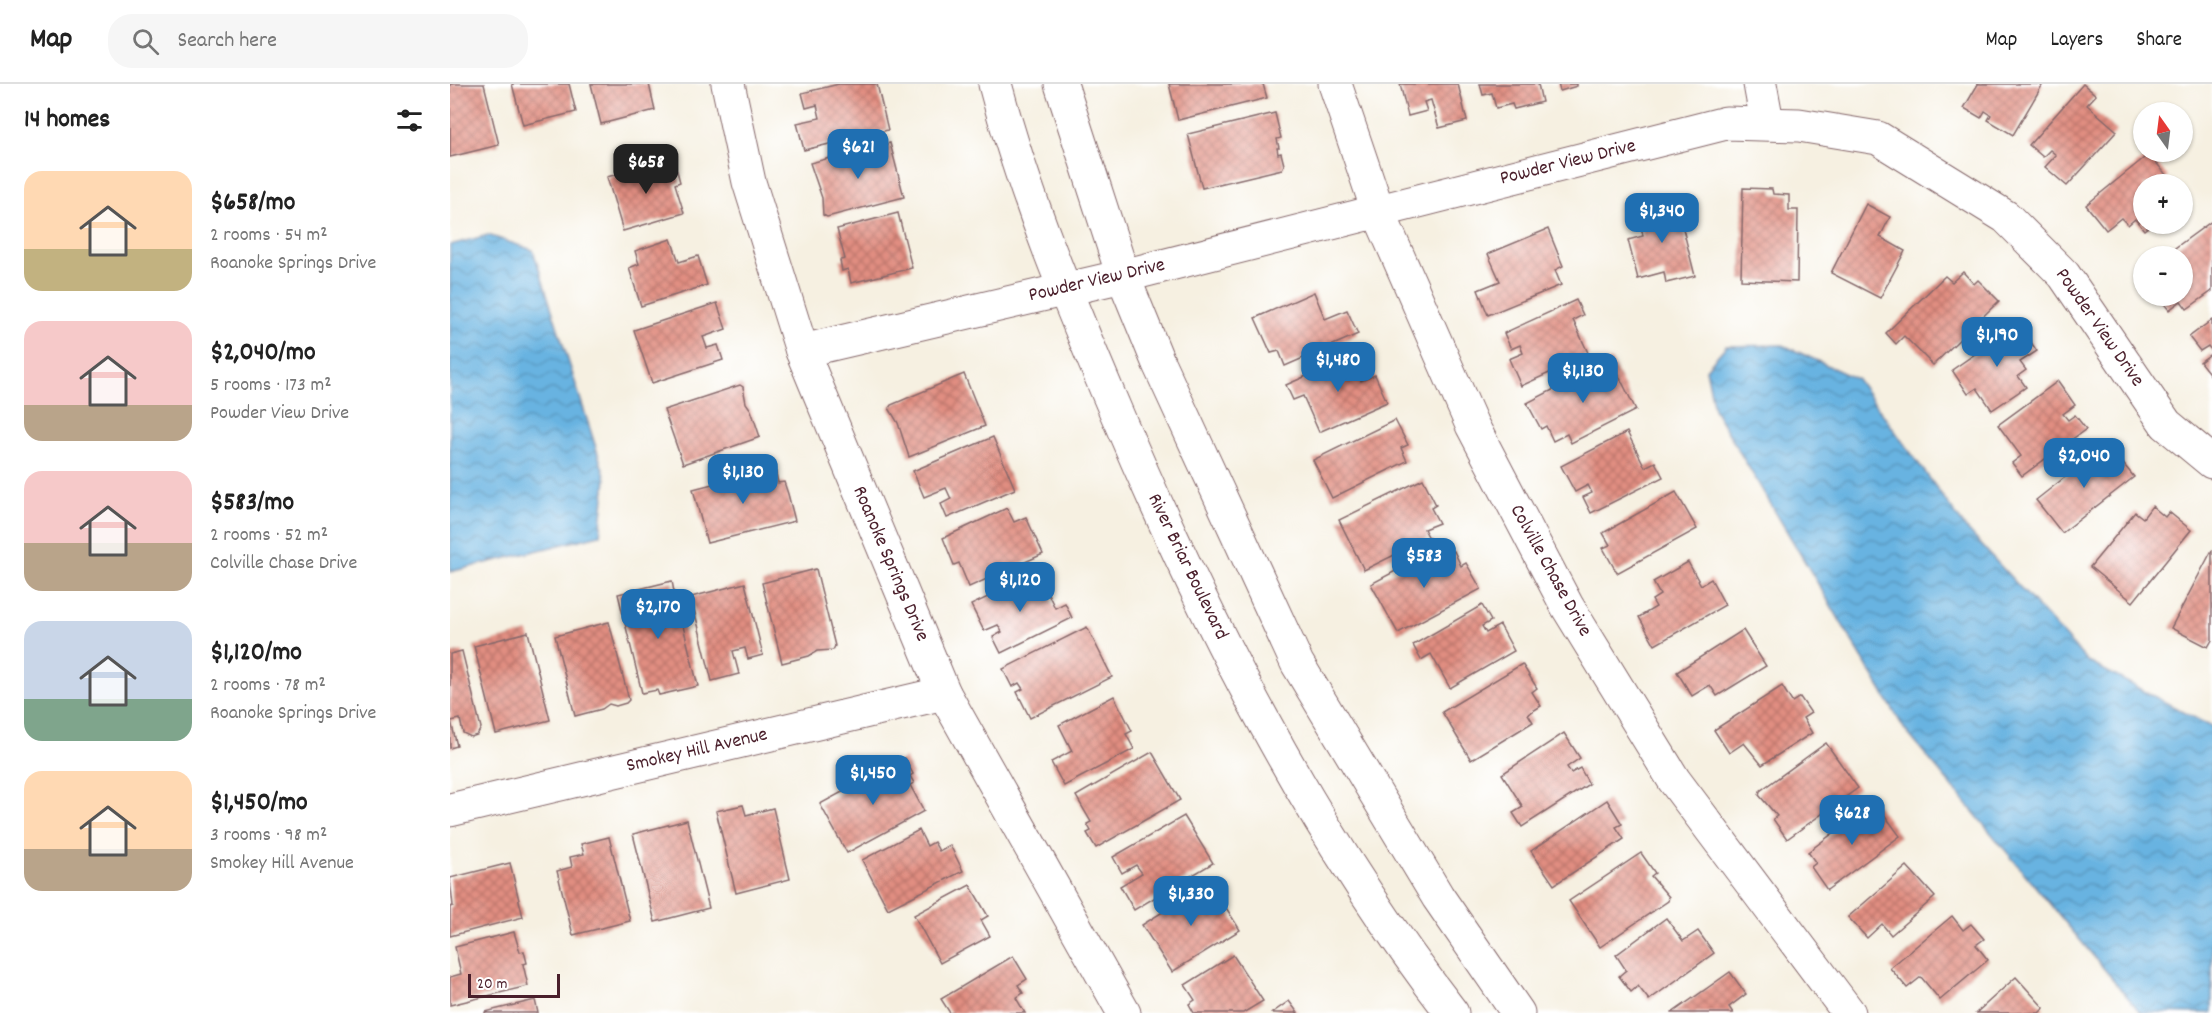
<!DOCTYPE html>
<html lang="en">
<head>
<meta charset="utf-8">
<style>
  body { margin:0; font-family:Dekko,sans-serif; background:#f6f6f6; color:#222; height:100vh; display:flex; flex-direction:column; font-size:22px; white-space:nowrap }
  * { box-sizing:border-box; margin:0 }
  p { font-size:20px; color:#767676 }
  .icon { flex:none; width:33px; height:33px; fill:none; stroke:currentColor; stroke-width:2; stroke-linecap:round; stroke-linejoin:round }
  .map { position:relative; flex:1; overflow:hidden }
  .panel { display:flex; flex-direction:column; background:#fff; width:450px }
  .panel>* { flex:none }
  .needle { width:39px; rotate:346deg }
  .buttons { position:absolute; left:1683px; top:18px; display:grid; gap:12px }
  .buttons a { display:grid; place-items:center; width:60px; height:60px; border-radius:50%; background:#fff; box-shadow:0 2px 4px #0004; font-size:30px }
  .scale { position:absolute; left:18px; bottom:15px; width:92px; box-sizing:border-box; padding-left:6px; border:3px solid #4a1f2b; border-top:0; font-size:16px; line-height:21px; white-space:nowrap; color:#4a1f2b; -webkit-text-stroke:4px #fff; paint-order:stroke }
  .price { position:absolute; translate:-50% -51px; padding:0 14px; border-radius:12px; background:#1f6fb2; color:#fff; font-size:20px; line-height:39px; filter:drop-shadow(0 2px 3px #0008) }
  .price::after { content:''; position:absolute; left:50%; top:36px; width:18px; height:14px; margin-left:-9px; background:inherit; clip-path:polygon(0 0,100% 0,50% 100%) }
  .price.current { background:#222; color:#fff }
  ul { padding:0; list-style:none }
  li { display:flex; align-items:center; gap:18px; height:150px; padding:0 24px }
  li span { display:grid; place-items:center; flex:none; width:168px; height:120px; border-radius:18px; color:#555 }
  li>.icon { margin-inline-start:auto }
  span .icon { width:72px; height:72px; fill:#fffc; stroke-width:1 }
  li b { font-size:26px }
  h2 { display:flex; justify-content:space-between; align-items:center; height:72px; padding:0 24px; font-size:26px }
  header { display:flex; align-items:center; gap:36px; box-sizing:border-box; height:84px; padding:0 30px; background:#fff; border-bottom:2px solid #e0e0e0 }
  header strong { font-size:28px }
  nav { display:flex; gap:33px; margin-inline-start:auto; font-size:21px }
  .search { width:420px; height:54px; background:#f6f6f6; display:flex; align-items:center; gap:15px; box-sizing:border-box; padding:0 21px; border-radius:24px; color:#767676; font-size:22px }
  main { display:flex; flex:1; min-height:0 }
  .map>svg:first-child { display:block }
  .water { fill:url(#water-waves); stroke:#586986; stroke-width:1.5 }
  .building { fill:url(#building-cross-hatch) }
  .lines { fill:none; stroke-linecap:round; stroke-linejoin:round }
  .minor-casing { stroke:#86686b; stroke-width:35 }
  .minor { stroke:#fff; stroke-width:33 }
  .labels { text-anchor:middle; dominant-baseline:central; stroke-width:5; stroke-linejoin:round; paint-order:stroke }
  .street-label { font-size:20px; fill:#4a1f2b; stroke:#fff }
</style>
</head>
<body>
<header>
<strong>Map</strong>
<div class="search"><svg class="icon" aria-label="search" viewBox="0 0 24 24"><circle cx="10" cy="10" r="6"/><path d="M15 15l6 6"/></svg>Search here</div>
<nav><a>Map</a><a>Layers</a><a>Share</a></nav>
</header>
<main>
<section class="panel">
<h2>14 homes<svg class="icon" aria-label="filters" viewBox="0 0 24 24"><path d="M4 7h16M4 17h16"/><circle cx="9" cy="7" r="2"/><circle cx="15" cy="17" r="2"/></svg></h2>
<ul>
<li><span style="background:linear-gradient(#ffd9b3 65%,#c2b280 0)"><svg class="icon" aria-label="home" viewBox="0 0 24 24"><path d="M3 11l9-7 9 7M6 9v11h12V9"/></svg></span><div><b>$658/mo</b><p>2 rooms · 54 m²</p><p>Roanoke Springs Drive</p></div></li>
<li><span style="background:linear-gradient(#f6c9c9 70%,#b9a48a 0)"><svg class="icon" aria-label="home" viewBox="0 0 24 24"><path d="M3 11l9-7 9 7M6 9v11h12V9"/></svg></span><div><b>$2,040/mo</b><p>5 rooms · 173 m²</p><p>Powder View Drive</p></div></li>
<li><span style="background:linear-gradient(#f6c9c9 60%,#b9a48a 0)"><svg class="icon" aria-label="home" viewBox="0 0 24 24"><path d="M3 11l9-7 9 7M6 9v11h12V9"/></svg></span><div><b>$583/mo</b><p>2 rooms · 52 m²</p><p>Colville Chase Drive</p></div></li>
<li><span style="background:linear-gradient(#c9d6e8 65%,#7fa58c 0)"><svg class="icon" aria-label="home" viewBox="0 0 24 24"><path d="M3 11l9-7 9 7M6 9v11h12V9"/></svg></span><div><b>$1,120/mo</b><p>2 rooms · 78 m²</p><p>Roanoke Springs Drive</p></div></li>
<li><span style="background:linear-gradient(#ffd9b3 65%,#b9a48a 0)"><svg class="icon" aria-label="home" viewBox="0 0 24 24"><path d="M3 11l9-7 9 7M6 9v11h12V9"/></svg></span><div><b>$1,450/mo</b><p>3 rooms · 98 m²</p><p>Smokey Hill Avenue</p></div></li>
</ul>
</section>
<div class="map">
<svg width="1762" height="929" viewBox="0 0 1762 929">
  <defs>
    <pattern id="water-waves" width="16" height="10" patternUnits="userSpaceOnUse" patternTransform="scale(1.5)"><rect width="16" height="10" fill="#67b3e1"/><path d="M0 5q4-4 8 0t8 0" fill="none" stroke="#5791b7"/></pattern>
    <pattern id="building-cross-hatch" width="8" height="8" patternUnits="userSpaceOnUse" patternTransform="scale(1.5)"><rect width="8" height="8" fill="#e18e81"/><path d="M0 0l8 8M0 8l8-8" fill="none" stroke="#b8736a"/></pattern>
  </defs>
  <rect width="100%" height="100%" fill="#fff"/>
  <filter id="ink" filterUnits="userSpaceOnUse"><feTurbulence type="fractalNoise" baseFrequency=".0167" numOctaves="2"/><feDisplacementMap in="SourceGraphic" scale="12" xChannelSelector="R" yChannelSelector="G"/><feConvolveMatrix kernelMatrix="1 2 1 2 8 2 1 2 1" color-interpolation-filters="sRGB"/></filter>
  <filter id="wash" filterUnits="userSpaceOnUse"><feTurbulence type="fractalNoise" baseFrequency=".008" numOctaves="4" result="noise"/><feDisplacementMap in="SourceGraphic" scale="24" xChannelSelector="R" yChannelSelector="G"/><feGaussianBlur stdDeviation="1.35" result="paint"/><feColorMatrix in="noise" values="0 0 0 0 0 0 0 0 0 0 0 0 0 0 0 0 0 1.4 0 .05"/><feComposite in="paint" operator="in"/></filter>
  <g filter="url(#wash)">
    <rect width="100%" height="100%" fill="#f6f0e1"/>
    <g class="water">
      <path d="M38 151 83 166 156 395 150 451 0 488V161Z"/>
      <path d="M1333 261 1407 295 1515 443 1637 577 1762 643V929L1690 928 1455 646 1264 325 1256 285 1276 262Z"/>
    </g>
    <g id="blocks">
      <g class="building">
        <path d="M0 0H34L49 61 0 73Z"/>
        <path d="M62 0H119L126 28 73 41Z"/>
        <path d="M141 0H199L205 26 151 40Z"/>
        <path d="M389 0H427L438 46 354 66 347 39 370 34 367 21 356 24 352 9Z"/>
        <path d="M719 0H813L817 14 728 36Z"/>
        <path d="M950 0H1008L1017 37 989 44 981 16 974 18 977 27 958 32Z"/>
        <path d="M1030 0H1088L1092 18 1064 25 1062 20 1046 24 1042 9 1033 11Z"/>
        <path d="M1108 0H1127V2L1110 7Z"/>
        <path d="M1528 0H1593L1563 51 1538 36 1541 31 1535 27 1531 34 1514 24Z"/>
        <path d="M1633 0 1646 11 1637 21 1667 47 1617 102 1595 83 1606 71 1600 66 1593 73 1579 61Z"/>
        <path d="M825 29 831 54 827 55 829 64H827L828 70 831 69 834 81 832 85 752 104 738 50Z"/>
        <path d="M440 59 454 113 377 133 373 131 372 114 360 79Z"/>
        <path d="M1699 70 1718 93 1708 100H1694V140H1702L1694 146 1685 135 1678 141 1671 134 1656 146 1636 121Z"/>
        <path d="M218 75 222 89 227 87 230 98 225 100 234 129 173 147 157 93Z"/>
        <path d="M1293 104 1322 105 1323 110 1339 111V126H1348L1347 198 1291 196Z"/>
        <path d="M1225 113 1245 192 1216 199 1214 188 1188 195 1178 156 1193 152 1191 142 1199 140 1194 122Z"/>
        <path d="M1416 120 1440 133 1430 153 1455 167 1430 214 1381 189Z"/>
        <path d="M448 129 462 184 401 199 398 185 392 187 390 176 395 175 387 145Z"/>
        <path d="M1762 137V207L1737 225 1731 217 1719 226 1709 213 1704 216 1701 212H1732V172H1714Z"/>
        <path d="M1098 145 1113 182 1105 186 1111 201 1038 231 1028 206 1050 197 1038 170Z"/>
        <path d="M221 155 229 178 248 172 257 201 191 222 179 184 189 180 185 167Z"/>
        <path d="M1513 188 1524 200 1528 196 1549 217 1483 281 1454 252 1446 260 1436 249 1495 192 1502 198Z"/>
        <path d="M864 208 875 235 897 226 908 250 835 282 829 267 821 269 805 234Z"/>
        <path d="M1126 216 1133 231 1123 236 1139 271 1071 302 1059 275 1073 269 1070 261 1061 265 1054 249Z"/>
        <path d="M267 219 276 245 253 253 257 264 268 261 273 276 202 299 184 246Z"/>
        <path d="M1762 236V267L1758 262 1750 267 1739 253Z"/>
        <path d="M1568 240 1587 267 1570 278 1576 286 1568 292 1576 303 1542 326 1527 304 1518 310 1502 286Z"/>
        <path d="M909 269 916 286 908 290 911 297 925 291 937 318 869 348 853 312 843 316 836 301Z"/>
        <path d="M1762 269V293L1750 278Z"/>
        <path d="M1161 276 1186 326 1121 359 1117 350 1103 357 1096 342 1091 345 1077 319Z"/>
        <path d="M514 290 535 342 459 373 448 339 439 324 441 321Z"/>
        <path d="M1608 297 1625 321 1613 330 1618 336 1625 331 1636 345 1572 392 1562 379 1571 372 1548 341Z"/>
        <path d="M290 301 293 303 296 319 301 326 310 353 233 380 214 326Z"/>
        <path d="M945 336 958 361 951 364 957 377 882 414 863 376Z"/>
        <path d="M1177 348 1195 383 1205 378 1213 393 1141 429 1133 413 1142 409 1138 401 1125 408 1111 382Z"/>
        <path d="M543 353 565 405 497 434 491 420 501 415 496 404 474 413 463 387Z"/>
        <path d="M1652 364 1661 375 1666 371 1684 393 1612 449 1586 416Z"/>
        <path d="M325 384 328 399 334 398 338 410 345 437 257 459 243 405Z"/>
        <path d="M973 395 986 421 981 424 989 439 974 445 979 454 914 486 889 436Z"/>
        <path d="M1226 408 1247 445 1167 489 1153 464 1160 461 1153 449Z"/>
        <path d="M1702 422 1715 433 1719 428 1741 446 1683 518 1640 483 1685 428 1693 434Z"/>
        <path d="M557 424 564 438 576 433 593 470 519 503 509 479 504 481 493 454Z"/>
        <path d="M985 466 990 474 1004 467 1011 482 1016 479 1031 505 948 549 921 500Z"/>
        <path d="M1762 466V556L1758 563 1721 544Z"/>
        <path d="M1238 478 1251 501 1261 495 1275 521 1205 561 1189 533 1206 523 1202 516 1210 511 1203 498Z"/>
        <path d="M366 485 385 562 383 566 367 567 359 572 332 579 312 499Z"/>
        <path d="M588 489 605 524 615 519 622 534 551 569 543 553 552 548 548 541 534 547 521 521Z"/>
        <path d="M222 497 224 508 217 510 218 516 226 514 248 602 209 611 207 606 192 609 168 510Z"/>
        <path d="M295 499 313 571 298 575 295 564 283 567 289 590 262 597 241 513Z"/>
        <path d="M1032 521 1041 537 1032 542 1036 549 1050 541 1064 567 1000 604 981 570 971 576 963 561Z"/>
        <path d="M159 538 179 616 176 619 166 622 159 620 152 625 125 632 105 552Z"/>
        <path d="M637 543 662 593 580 634 567 608 573 605 569 599 562 603 553 585Z"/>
        <path d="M1293 546 1316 582 1267 612 1260 601 1242 612 1227 588Z"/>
        <path d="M78 548 100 636 46 650 24 562Z"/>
        <path d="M12 567 31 644 27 651 21 653 13 649 10 635 1 637 7 662 0 664V570Z"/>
        <path d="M1072 580 1087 604 1082 608 1091 622 1078 630 1083 638 1021 676 992 628Z"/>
        <path d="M1332 602 1342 618 1350 613 1361 629 1353 634 1362 649 1312 681 1294 659 1279 669 1264 646Z"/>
        <path d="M664 612 682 647 676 650 684 665 614 702 601 678 622 667 609 641Z"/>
        <path d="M1114 649 1130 674 1117 683 1121 689 1130 684 1139 700 1072 743 1063 729 1073 723 1052 690Z"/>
        <path d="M1376 659 1408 704 1337 755 1323 735 1327 732 1309 711 1310 707Z"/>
        <path d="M702 668 730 716 646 764 637 749 641 747 637 740 641 738 626 712Z"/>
        <path d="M455 674 463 690 460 692 464 699 460 701 474 727 397 769 370 720Z"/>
        <path d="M1157 716 1172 740 1166 743 1174 755 1104 801 1081 767Z"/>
        <path d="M1425 718 1450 752 1377 806 1361 783 1366 779 1358 768Z"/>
        <path d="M293 721 296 731 323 724 340 795 286 809 266 727Z"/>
        <path d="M734 732 763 779 684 826 670 802 692 789 686 781 672 789 663 773Z"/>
        <path d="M237 736 259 824 205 838 183 750Z"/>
        <path d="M469 746 477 762 484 758 489 767 500 761 513 787 438 825 412 776Z"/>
        <path d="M159 753 180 837 123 851 107 787 122 783 120 773 134 770 131 760Z"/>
        <path d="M1191 769 1205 789 1201 792 1219 813 1218 817 1150 863 1119 817Z"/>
        <path d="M60 779 73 833 0 852V823L3 822 0 794Z"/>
        <path d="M1457 782 1485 813 1441 851 1432 840 1417 854 1398 833Z"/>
        <path d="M760 798 790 846 722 888 692 841Z"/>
        <path d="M520 801 538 832 531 836 540 852 490 879 464 831Z"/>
        <path d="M1502 832 1513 846 1521 840 1534 855 1526 861 1538 876 1490 916 1471 893 1457 904 1440 884Z"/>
        <path d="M1216 834 1233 857 1248 847 1264 869 1199 916 1188 902 1181 908 1169 892 1176 886 1166 871Z"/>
        <path d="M64 848 70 868 74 867 77 879 73 880 78 902 0 921V893L11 890 5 863Z"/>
        <path d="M783 871 813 917 793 929H744L739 920 745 916 735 901Z"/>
        <path d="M563 872 577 895 568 901 573 909 566 914 575 929H500L491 915Z"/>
        <path d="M1280 888 1296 910 1279 923 1283 929H1222Z"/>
        <path d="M1566 893 1594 924 1589 929H1526Z"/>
        <path d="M85 916 88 929H35V928Z"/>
        <path d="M839 917 848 929H822Z"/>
      </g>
    </g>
  </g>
  <g filter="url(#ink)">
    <use href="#blocks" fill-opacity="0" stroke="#86686b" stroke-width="1.5"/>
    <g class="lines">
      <g class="minor-casing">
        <g id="minor">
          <path d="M278 0 299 98 352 267 494 609 674 929"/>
          <path d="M545 0C575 114 620 220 666 328 756 539 861 747 1002 929"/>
          <path d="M611 0 673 192 709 280 847 579 988 813 1068 929"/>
          <path d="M885 0 928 127 1022 341 1117 522 1224 696 1399 929"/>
          <path d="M1310 0 1317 38"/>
          <path d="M352 267 673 192 1276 39 1349 41 1428 54 1556 133 1614 191 1716 340 1762 378"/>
          <path d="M0 726 494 609"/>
        </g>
      </g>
      <use href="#minor" class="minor"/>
    </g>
  </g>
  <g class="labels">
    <g class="street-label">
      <text transform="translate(1118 79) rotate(-14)">Powder View Drive</text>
      <text transform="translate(647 197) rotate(-13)">Powder View Drive</text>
      <text transform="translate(1649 244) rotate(55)">Powder View Drive</text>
      <text transform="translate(440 480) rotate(67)">Roanoke Springs Drive</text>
      <text transform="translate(737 483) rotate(64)">River Briar Boulevard</text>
      <text transform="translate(1100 487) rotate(61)">Colville Chase Drive</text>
      <text transform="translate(247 667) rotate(-13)">Smokey Hill Avenue</text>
    </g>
  </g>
</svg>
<div class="buttons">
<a><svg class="needle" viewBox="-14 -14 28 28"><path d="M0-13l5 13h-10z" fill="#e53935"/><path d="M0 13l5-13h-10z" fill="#767676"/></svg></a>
<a>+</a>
<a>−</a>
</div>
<div class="scale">20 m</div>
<b class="price" style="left:408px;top:96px">$621</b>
<b class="price current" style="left:196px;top:111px">$658</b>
<b class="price" style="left:1212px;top:160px">$1,340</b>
<b class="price" style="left:1547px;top:284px">$1,190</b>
<b class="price" style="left:888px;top:309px">$1,480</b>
<b class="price" style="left:1133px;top:320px">$1,130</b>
<b class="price" style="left:1634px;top:405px">$2,040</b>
<b class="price" style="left:293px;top:421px">$1,130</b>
<b class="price" style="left:974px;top:505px">$583</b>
<b class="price" style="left:570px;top:529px">$1,120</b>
<b class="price" style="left:208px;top:556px">$2,170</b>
<b class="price" style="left:423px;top:722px">$1,450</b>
<b class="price" style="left:1402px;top:762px">$628</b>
<b class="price" style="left:741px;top:843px">$1,330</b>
</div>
</main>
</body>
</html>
